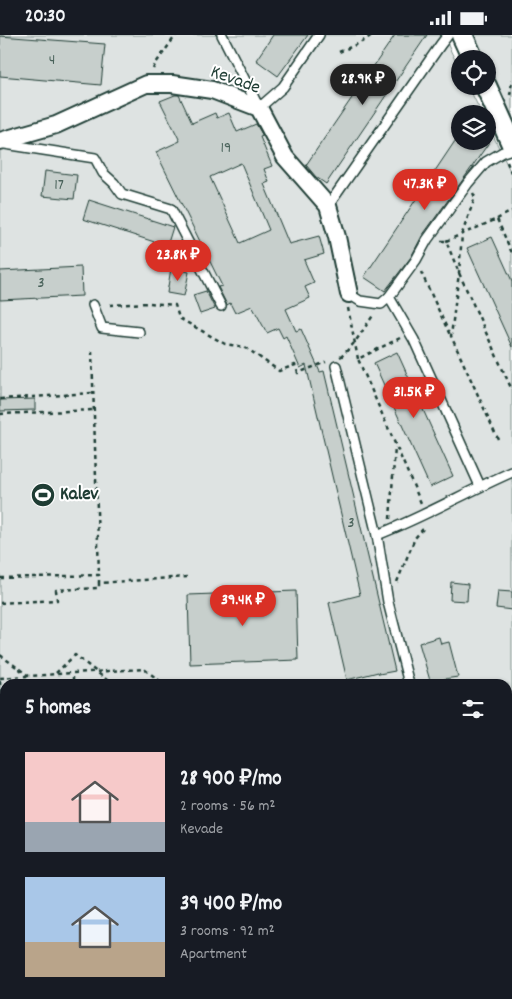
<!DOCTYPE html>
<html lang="en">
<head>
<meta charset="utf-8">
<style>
  body { margin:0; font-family:Dekko,sans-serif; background:#242831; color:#f1f3f6; height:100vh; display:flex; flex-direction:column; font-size:19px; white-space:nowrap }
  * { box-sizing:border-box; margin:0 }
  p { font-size:16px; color:#9ea1a6 }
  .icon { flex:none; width:28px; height:28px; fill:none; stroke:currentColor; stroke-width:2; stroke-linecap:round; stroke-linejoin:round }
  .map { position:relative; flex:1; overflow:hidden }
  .side { position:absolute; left:0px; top:644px; width:512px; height:321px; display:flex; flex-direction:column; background:#171b24; border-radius:15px 15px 0 0; box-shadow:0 1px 4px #0004 }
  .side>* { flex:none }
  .fabs { position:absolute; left:451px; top:15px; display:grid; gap:10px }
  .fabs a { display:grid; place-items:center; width:45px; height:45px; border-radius:50%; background:#171b24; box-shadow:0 1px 4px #0004; font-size:25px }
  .price { position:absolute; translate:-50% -42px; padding:0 11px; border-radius:18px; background:#d93025; color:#fff; font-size:16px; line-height:32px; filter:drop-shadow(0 1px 2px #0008) }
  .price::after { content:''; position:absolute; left:50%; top:30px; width:15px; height:11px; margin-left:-8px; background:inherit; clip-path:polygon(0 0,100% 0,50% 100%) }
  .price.on { background:#222; color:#fff }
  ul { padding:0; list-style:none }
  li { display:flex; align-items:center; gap:15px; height:125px; padding:0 25px }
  li span { display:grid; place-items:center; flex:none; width:140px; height:100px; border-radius:0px; color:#555 }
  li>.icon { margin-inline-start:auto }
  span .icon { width:60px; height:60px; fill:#fffc; stroke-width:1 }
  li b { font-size:21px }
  h2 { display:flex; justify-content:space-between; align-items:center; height:60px; padding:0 25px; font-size:21px }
  .status { display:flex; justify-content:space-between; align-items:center; height:35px; padding:0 25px; background:#171b24; direction:ltr }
  .status svg { height:14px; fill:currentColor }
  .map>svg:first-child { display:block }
  .green { fill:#dee3e2; stroke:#7e908b }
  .building { fill:#c7cfcc; stroke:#1f3d34; fill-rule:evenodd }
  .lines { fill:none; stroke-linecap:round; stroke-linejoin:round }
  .service-casing { stroke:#1f3d34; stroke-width:12 }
  .minor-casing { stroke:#1f3d34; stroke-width:20 }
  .tertiary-casing { stroke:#1f3d34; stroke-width:24 }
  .secondary-casing { stroke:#1f3d34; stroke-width:26 }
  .path { stroke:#1f3d34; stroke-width:2.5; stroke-dasharray:4 4; stroke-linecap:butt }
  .service { stroke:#fff; stroke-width:9 }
  .minor { stroke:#fff; stroke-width:16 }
  .tertiary { stroke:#fff; stroke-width:20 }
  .secondary { stroke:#fff; stroke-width:22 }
  .labels { text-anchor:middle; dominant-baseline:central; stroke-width:4; stroke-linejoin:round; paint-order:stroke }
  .number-label { font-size:16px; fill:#49625a }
  .street-label { font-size:19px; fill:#1f3d34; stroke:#fff }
  .poi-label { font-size:19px; font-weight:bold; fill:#1f3d34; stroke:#fff; text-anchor:start }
</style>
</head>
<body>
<div class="status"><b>20:30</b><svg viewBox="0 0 49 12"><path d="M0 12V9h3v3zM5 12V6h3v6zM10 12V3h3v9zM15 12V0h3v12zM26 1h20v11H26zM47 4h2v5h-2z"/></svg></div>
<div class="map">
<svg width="512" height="964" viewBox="0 0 512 964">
  <rect width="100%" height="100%" fill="#fff"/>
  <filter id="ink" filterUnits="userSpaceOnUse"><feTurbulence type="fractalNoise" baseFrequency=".02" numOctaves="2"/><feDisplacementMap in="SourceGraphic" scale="10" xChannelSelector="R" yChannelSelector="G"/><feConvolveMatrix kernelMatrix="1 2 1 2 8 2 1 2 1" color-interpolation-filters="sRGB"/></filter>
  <g filter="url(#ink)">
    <g class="green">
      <path d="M0 0H443L460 35V51H468L482 79H460V106H488V90L512 140V727L508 729V649H5V766H0Z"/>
      <path d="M460 0H512V115L488 51V24H471Z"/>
      <path d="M508 798H512V964H309V960H508Z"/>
    </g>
    <g class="building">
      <path d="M273 0H308L278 41 256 25Z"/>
      <path d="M395 0H427L326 149 316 142 306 130Z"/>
      <path d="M0 1 105 9 101 50 0 41Z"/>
      <path d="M175 60H179L192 88 215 78 217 83 229 78 237 97 256 89 263 101 260 102 272 131 264 134 269 147 264 149 289 209 319 201 324 219 304 225 314 248 305 252 310 263 286 274 296 296 301 294 320 337 324 336 395 636 379 639 378 637 347 645 329 568 360 560 306 330 300 333 286 301 283 303 278 293 267 298 252 271 235 278 230 268 227 270 218 252 222 251 156 117 180 106 160 66ZM241 128 269 195 240 208 210 142Z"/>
      <path d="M455 106H490L467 139 422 201 411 222 385 256 364 242Z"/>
      <path d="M45 136 77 140 74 164 42 161Z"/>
      <path d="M89 165 173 192 167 211 83 184Z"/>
      <path d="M492 202 512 246V312L467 213Z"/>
      <path d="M81 232 82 261 0 265V236Z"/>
      <path d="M171 233 189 237 184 261 167 258Z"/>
      <path d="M206 256 215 274 200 279 193 260Z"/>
      <path d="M397 317 453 441 430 452 374 328Z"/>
      <path d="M35 364V375L0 376V365Z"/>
      <path d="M451 547 468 549 467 566 450 565Z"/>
      <path d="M296 556 298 625 190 629 188 560Z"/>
      <path d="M498 556 512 557V575L496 573Z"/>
      <path d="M439 602 441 609 449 607 458 642 444 644 445 649H431L419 608Z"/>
    </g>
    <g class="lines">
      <g class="service-casing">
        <g id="service">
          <path d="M222 0 259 73 283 52 319 0"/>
          <path d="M5 109 95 123 103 138 114 148 122 159 171 174 221 271"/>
          <path d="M328 171 441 9 448 0"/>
          <path d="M349 259 360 266 381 269 389 262 416 225 427 205 468 148 486 127 503 117 512 114"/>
          <path d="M389 262 414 305 480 451"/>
          <path d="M93 270 102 293 139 297"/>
          <path d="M336 331 377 500 388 567 409 649"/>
          <path d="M377 500C424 482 466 457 512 437"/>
          <path d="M0 864H5"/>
          <path d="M240 960V964"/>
          <path d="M286 960V964"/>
          <path d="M77 964 79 960"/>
        </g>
      </g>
      <g class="minor-casing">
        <path id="minor" d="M0 106 56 90 146 49H172L212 55 259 73 285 122 328 171 337 202 349 259"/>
      </g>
      <g class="tertiary-casing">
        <g id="tertiary">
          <path d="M462 0 473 24"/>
          <path d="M486 51 512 109"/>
        </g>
      </g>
      <g class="secondary-casing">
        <g id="secondary">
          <path d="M508 757 512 756"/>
          <path d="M0 781H5"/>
        </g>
      </g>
      <g class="path">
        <path d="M339 17 360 8 372 0"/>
        <path d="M153 34 156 28 176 0"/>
        <path d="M510 60 512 47"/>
        <path d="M507 127 512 140"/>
        <path d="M473 158 475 162 462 199 459 238 451 301 498 404"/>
        <path d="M497 184 512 176"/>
        <path d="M441 206H446L459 238 512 355"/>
        <path d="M446 206 497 184 512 218"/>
        <path d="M421 237 450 300"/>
        <path d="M110 270 149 268 175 270 179 283 225 309 245 312 279 336 295 330 298 338 326 327"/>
        <path d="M348 273 358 324"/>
        <path d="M400 303 358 324 421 468"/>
        <path d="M92 316 99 540"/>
        <path d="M340 322 342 321 355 307 374 279"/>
        <path d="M0 364 93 358"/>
        <path d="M0 379 93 375"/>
        <path d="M390 484 395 412"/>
        <path d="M0 543 99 540V548"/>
        <path d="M397 547 415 503 423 494"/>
        <path d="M0 568 57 565 56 555 99 553V548L187 542"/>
        <path d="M0 620 29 641 73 638"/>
        <path d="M56 638 75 620 112 649"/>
        <path d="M0 643 27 641"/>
        <path d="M0 646 5 746"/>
        <path d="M73 646V638L144 634 164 649"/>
        <path d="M508 730 512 729"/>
        <path d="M0 758 5 756"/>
        <path d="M508 780 512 779"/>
        <path d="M508 803 512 796"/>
        <path d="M0 805 5 806"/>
        <path d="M508 840 512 843"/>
        <path d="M508 897 509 901 508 931"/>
        <path d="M316 960V964"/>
        <path d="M464 960 465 964"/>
        <path d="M476 960V964"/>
        <path d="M335 964 340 960"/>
        <path d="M500 964 501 960"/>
      </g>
      <use href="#service" class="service"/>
      <use href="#minor" class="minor"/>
      <use href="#tertiary" class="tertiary"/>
      <use href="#secondary" class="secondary"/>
    </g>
  </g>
  <defs>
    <g id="stadium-disc" transform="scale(1.25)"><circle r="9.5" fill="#1f3d34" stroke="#fff"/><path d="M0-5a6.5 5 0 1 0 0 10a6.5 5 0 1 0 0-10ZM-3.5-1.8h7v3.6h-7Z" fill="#fff"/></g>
  </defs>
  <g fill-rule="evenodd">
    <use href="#stadium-disc" x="43" y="460"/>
  </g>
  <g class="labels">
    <g class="number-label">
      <text x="52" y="25">4</text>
      <text x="226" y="113">19</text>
      <text x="59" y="150">17</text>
      <text x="41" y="248">3</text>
      <text x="351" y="488">3</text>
    </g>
    <g class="street-label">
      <text transform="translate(235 46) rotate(20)">Kevade</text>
    </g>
    <g class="poi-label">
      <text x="60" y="460">Kalev</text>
    </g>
  </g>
</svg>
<div class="fabs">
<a><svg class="icon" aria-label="locate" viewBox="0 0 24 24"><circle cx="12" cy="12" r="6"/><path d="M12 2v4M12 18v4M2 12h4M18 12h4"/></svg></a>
<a><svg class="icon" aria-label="layers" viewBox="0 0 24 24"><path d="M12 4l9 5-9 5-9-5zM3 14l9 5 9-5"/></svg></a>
</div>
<b class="price on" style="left:363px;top:71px">28.9K ₽</b>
<b class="price" style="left:425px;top:176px">47.3K ₽</b>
<b class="price" style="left:178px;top:247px">23.8K ₽</b>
<b class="price" style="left:414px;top:384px">31.5K ₽</b>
<b class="price" style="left:243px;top:592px">39.4K ₽</b>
<section class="side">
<h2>5 homes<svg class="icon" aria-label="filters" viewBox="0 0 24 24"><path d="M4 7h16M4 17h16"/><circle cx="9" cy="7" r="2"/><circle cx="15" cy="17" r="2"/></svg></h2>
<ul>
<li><span style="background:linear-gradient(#f6c9c9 70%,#9aa5b1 0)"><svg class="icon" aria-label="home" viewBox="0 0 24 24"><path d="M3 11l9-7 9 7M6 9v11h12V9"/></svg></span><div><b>28 900 ₽/mo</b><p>2 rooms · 56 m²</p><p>Kevade</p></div></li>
<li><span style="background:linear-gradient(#a9c7e8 65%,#b9a48a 0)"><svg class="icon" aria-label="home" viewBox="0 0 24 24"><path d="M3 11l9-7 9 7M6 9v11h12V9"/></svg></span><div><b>39 400 ₽/mo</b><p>3 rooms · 92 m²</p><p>Apartment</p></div></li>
</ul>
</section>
</div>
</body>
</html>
